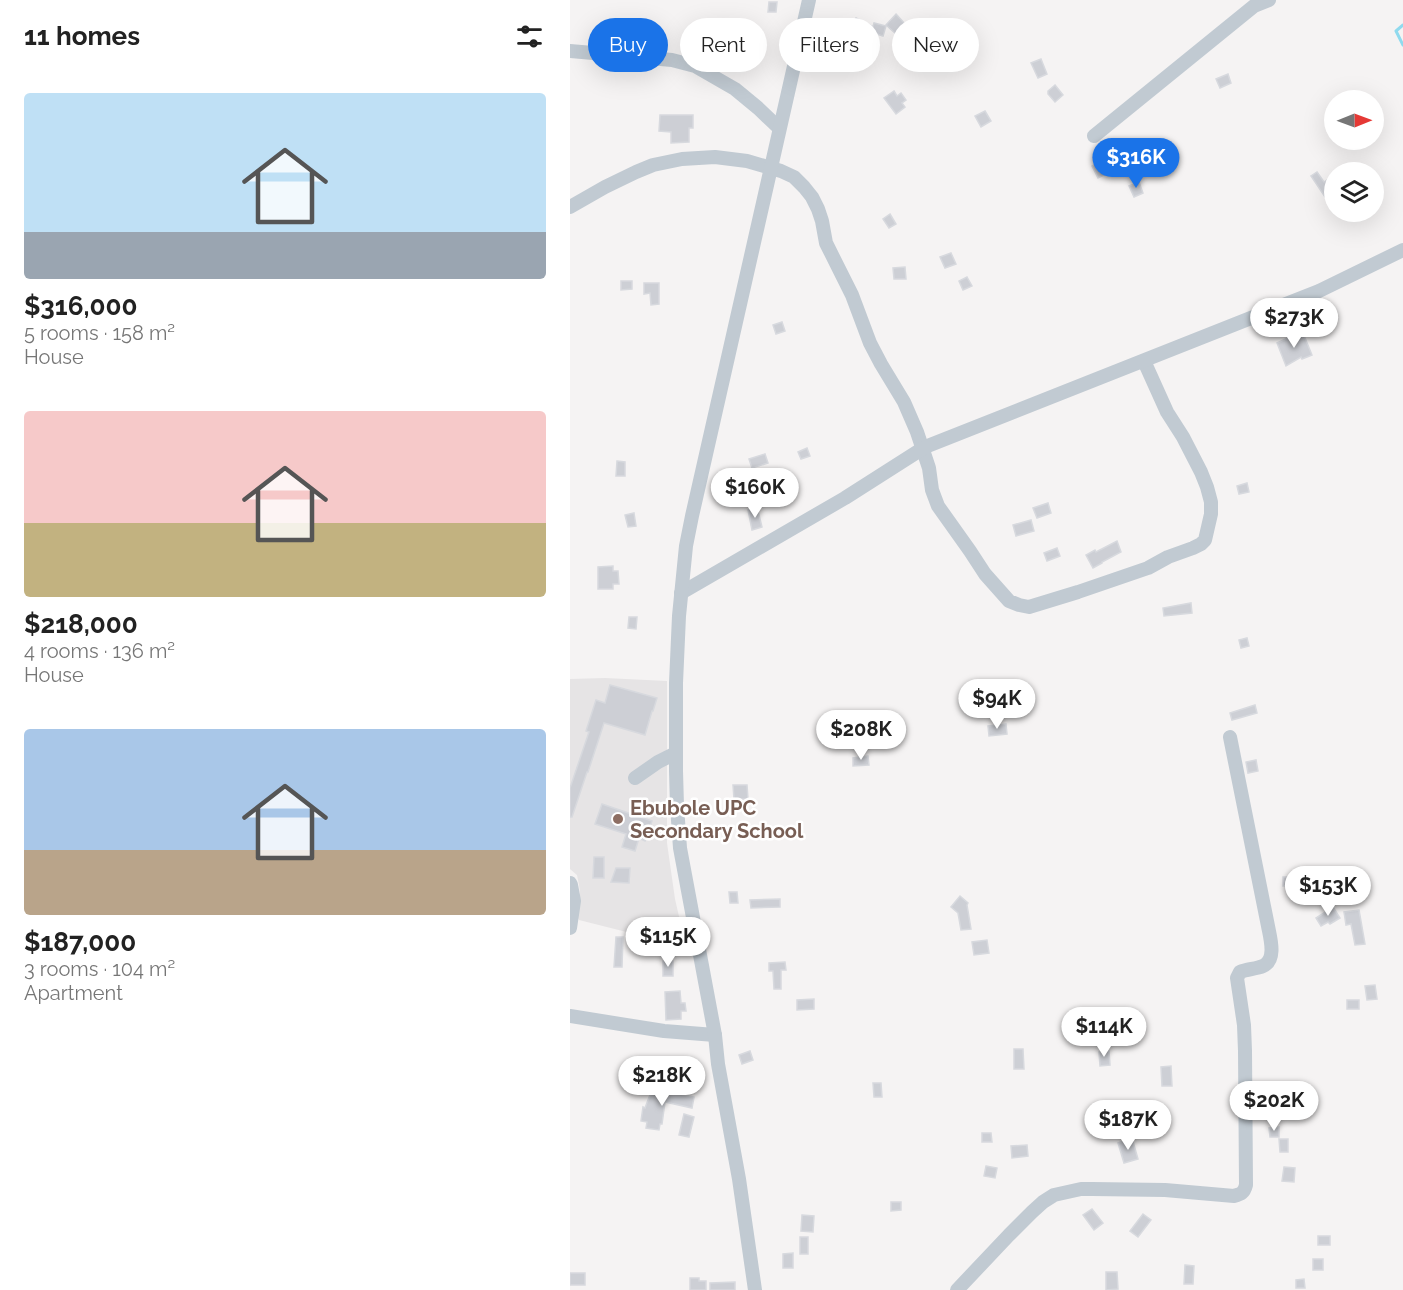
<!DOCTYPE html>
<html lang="en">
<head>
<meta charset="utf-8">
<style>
  body { margin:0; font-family:Raleway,sans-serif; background:#f6f6f6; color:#222; height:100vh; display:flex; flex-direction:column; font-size:22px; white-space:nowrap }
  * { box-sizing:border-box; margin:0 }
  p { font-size:20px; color:#767676 }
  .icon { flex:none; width:33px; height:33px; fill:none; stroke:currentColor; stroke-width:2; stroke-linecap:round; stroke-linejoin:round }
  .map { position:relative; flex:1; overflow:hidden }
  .drawer { display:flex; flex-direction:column; background:#fff; width:570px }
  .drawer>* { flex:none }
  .top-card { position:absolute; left:18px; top:18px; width:570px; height:54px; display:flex; gap:12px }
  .needle { width:39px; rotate:89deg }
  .buttons { position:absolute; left:754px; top:90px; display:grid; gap:12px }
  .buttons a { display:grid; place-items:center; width:60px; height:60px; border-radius:50%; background:#fff; box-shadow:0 6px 24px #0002; font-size:30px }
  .price { position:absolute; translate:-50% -51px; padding:0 14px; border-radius:21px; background:#fff; color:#222; font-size:20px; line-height:39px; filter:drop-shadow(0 2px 3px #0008) }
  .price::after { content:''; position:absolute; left:50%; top:36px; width:18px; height:14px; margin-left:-9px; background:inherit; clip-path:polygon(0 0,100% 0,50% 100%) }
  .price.on { background:#1a73e8; color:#fff }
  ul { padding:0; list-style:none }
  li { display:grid; align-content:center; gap:12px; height:318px; padding:0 24px }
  li span { display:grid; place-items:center; height:186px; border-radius:6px; color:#555 }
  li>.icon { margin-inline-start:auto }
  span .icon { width:108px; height:108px; fill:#fffc; stroke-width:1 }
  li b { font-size:26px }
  h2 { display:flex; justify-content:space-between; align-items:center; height:72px; padding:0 24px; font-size:26px }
  .chip { padding:0 21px; border-radius:27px; background:#fff; box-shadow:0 6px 24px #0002; font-size:21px; line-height:54px }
  .chip.on { background:#1a73e8; color:#fff }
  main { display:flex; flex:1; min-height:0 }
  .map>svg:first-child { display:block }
  .education { fill:#e6e4e5 }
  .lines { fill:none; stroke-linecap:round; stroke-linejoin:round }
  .stream { stroke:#90daee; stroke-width:3 }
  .building { fill:#cdcfd5; stroke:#d7d9de; stroke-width:1.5 }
  .minor { stroke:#c1cad2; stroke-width:14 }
  .education-dot { fill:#8d6e63; stroke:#fff; stroke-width:2 }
  .labels { text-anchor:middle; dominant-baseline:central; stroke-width:5; stroke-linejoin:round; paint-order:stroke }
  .education-label { font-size:20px; font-weight:bold; fill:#785e54; stroke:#fff; text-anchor:start }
</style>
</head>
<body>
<main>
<section class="drawer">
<h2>11 homes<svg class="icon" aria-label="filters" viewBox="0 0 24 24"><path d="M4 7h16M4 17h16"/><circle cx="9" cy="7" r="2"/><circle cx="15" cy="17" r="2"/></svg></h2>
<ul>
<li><span style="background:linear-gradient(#bfe0f5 75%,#9aa5b1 0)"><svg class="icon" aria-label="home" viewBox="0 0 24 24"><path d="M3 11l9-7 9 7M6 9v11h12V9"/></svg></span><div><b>$316,000</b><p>5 rooms · 158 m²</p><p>House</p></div></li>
<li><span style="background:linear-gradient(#f6c9c9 60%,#c2b280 0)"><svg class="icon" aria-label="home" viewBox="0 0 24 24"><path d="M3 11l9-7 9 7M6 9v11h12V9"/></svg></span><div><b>$218,000</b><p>4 rooms · 136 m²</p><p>House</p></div></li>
<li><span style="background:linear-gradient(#a9c7e8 65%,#b9a48a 0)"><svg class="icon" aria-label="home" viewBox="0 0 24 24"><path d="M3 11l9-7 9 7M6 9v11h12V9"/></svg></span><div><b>$187,000</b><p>3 rooms · 104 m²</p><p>Apartment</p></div></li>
</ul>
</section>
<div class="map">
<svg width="833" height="1290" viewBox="0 0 833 1290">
  <rect width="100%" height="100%" fill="#f5f3f3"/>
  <path class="education" d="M35 678 97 681V843L105 899 116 947 9 920 7 916 10 892 9 885 7 875 0 869V679Z"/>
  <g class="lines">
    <path class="stream" d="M833 25 826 31 833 45"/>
  </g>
  <g class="building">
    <path d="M199 2H207L206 12H198Z"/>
    <path d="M326 14 335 24 326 34 316 25Z"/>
    <path d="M286 18 303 27 304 23 316 26 313 36 291 29 290 31 282 27Z"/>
    <path d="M375 25 382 33 375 39 368 32Z"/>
    <path d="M471 59 477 74 468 78 461 63Z"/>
    <path d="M658 74 661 83 650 88 646 79Z"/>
    <path d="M485 85 493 95 485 102 478 94V91Z"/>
    <path d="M324 91 327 96 331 93 336 100 332 103 335 107 326 114 314 98Z"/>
    <path d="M415 111 421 121 411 127 405 116Z"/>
    <path d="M90 115H123V128H119V142L101 143V132L89 131Z"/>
    <path d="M529 162 536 174 528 178 522 166Z"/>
    <path d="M747 172 754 182 757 180 762 188 759 189 765 198 759 203 741 176Z"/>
    <path d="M569 182 573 193 564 197 559 186Z"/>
    <path d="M320 214 326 224 319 228 313 219Z"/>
    <path d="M381 253 386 264 375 268 370 257Z"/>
    <path d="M335 267 336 279H324L323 268Z"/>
    <path d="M397 277 402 286 393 290 389 281Z"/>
    <path d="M51 281H62V289L51 290Z"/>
    <path d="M74 283H89V304L81 305 80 293 74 294Z"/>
    <path d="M212 322 215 331 206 334 203 325Z"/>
    <path d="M733 333 742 355 732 359 731 357 716 366 707 343 720 337 721 339Z"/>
    <path d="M237 448 240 456 231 459 228 452Z"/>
    <path d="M195 454 198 463 182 468 179 459Z"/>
    <path d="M47 461 55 462V476H46Z"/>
    <path d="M677 483 679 492 669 494 667 486Z"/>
    <path d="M478 503 481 513 467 518 463 508Z"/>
    <path d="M187 507 192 527 182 530 178 510Z"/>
    <path d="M64 513 66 526 58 527 55 515Z"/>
    <path d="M461 520 464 531 446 536 443 525Z"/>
    <path d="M547 541 551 552 532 562V563L523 568 516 555 525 550 526 552Z"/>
    <path d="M487 548 490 556 477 561 474 553Z"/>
    <path d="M43 566V571H48L49 584H43V589H28V567Z"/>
    <path d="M621 603 622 613 594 616 593 608Z"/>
    <path d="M59 617H67L66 629 58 628Z"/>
    <path d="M677 638 679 646 671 648 669 640Z"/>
    <path d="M40 685 87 698 83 711H82L75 735 34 723 18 772H17L2 817H0V788L19 732 16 731 26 700 35 703Z"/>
    <path d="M685 705 687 713 662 720 660 713Z"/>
    <path d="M436 724 437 734 419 736 418 726Z"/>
    <path d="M298 756 299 765 283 766V758Z"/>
    <path d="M686 760 688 771 678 773 676 762Z"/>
    <path d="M163 785H177L178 799H164Z"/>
    <path d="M32 804 82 821 75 841 69 838 65 851 52 847 56 834 25 824Z"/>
    <path d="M24 857H34V878H23Z"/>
    <path d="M46 868H60L59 883 41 882Z"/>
    <path d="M713 877H723L724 885 713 886Z"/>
    <path d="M742 877 744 887 726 889 725 880Z"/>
    <path d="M159 892H167L168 903H160Z"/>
    <path d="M390 896 398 903 397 905 401 929 391 930 388 913 381 907Z"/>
    <path d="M210 899V907L181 908 180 900Z"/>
    <path d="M763 907 770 918 760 924 758 922 751 926 746 918Z"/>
    <path d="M789 910 795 944 785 945 781 924 776 925 774 912Z"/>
    <path d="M46 937H53L52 967H44Z"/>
    <path d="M417 940 419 953 404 955 402 942Z"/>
    <rect x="93" y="961" width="10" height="15"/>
    <path d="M215 962 216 970H211V989H204L203 971H199V963Z"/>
    <path d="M805 985 807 999 797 1000 795 986Z"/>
    <path d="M110 991 111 1003H115L116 1011H111V1019L96 1020 95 992Z"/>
    <path d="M244 999V1009L227 1010V1000Z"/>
    <rect x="777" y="1000" width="12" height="9"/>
    <path d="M550 1023 552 1032 538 1035 537 1026Z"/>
    <path d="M444 1049H453L454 1069H444Z"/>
    <path d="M180 1051 183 1060 172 1064 169 1055Z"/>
    <path d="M539 1051 540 1065 530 1066 529 1052Z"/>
    <path d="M601 1066 602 1086H592L591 1067Z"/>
    <path d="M303 1083H311L312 1097H304Z"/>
    <path d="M96 1091 124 1097 122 1108 95 1102 92 1124H90L89 1130 76 1128 77 1122 71 1121 73 1107 75 1108 81 1092 94 1097Z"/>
    <rect x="688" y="1095" width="18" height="9"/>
    <path d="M114 1114 124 1117 119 1137 109 1135Z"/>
    <path d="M709 1127V1137H700L699 1128Z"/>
    <path d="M412 1133H421L422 1142H412Z"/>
    <path d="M562 1138 568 1159 554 1163 548 1143Z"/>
    <path d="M709 1139H718V1152H710Z"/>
    <path d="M457 1145 458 1156 442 1158 441 1146Z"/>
    <path d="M416 1166 427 1168 425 1178 414 1176Z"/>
    <path d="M714 1167 725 1168 724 1182 712 1181Z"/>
    <path d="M321 1202H331V1210L321 1211Z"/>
    <path d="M522 1209 533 1223 524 1230 513 1215Z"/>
    <path d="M573 1214 581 1220 568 1237 560 1231Z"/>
    <path d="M232 1215 244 1216 243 1232 231 1231Z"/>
    <rect x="748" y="1236" width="12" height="9"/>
    <rect x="230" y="1237" width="8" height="17"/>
    <path d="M223 1253V1268H213V1254Z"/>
    <rect x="743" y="1259" width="10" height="11"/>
    <path d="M615 1265 624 1266 623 1284H614Z"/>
    <path d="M536 1272H547L548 1289 536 1290Z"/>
    <rect x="0" y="1273" width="15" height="12"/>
    <path d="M120 1278H129V1281H136V1290H120Z"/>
    <path d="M734 1279 735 1288H726V1280Z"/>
    <path d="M165 1282V1290H140V1283Z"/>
  </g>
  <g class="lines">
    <g class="minor">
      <path d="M0 51 102 60 125 66 165 89 188 108 209 128"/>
      <path d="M524 136 684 6 699 0"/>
      <path d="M0 207 35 187 66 172 83 165 112 159 145 157 177 161 211 171 224 177 234 187 242 197 248 209 252 221 256 243 282 295 300 343 311 364 334 402 347 432 359 468 362 490 368 506 400 551 415 574 439 601 449 605 459 607 508 592 578 568 598 557 623 548 631 544 635 540 641 514V502L637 487 631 472 613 437 597 412 574 361"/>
      <path d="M111 593 275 498 355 447 749 291 833 250"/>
      <path d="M65 778 88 762 106 753"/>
      <path d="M0 883 1 885 4 901 0 928"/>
      <path d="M0 1016 94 1031 145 1035"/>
      <path d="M185 1290 169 1179 148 1064 145 1035 110 848 107 806 106 771V683L109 616 116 546 122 516 239 0"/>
      <path d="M387 1290 439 1235 462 1212 473 1202 484 1195 511 1189H522L595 1190 664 1196C671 1194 674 1193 676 1185L675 1051 674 1025 667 978 670 972C677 969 686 969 693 966 707 960 700 937 698 926L660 737"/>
    </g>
  </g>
  <circle class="education-dot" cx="48" cy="819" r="6"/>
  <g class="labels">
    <g class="education-label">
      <text x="60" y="808">Ebubole UPC<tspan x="60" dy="23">Secondary School</tspan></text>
    </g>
  </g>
</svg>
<div class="buttons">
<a><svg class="needle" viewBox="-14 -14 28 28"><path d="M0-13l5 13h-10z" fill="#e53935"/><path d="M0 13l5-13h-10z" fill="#767676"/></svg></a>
<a><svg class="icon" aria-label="layers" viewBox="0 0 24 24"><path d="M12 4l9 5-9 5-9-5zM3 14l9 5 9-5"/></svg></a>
</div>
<b class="price on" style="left:566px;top:189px">$316K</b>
<b class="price" style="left:724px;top:349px">$273K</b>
<b class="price" style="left:185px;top:519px">$160K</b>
<b class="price" style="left:427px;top:730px">$94K</b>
<b class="price" style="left:291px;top:761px">$208K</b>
<b class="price" style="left:758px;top:917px">$153K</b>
<b class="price" style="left:98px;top:968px">$115K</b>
<b class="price" style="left:534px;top:1058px">$114K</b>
<b class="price" style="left:92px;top:1107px">$218K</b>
<b class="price" style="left:704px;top:1132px">$202K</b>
<b class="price" style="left:558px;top:1151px">$187K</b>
<div class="top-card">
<a class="chip on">Buy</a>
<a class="chip">Rent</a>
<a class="chip">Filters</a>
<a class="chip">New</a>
</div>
</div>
</main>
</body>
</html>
